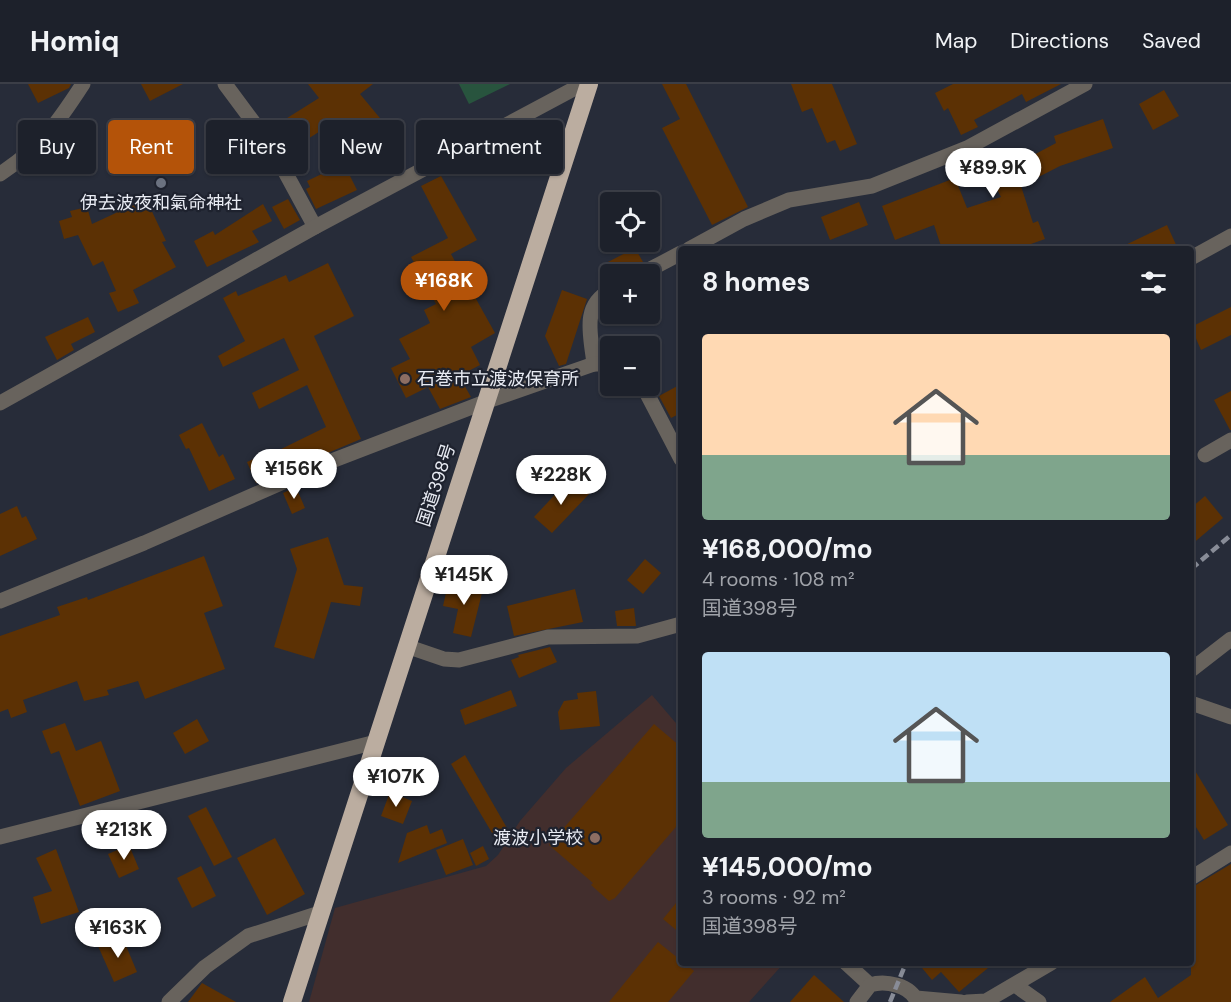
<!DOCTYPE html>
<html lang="en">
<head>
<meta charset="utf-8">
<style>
  body { margin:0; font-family:"DM Sans","Noto Sans JP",sans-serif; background:#252933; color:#f1f3f6; height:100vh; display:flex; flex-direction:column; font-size:22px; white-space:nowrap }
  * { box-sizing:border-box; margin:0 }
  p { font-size:20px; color:#a0a3a9 }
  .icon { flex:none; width:33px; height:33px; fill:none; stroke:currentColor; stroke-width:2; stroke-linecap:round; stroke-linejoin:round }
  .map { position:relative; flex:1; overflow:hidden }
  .side { position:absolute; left:678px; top:162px; width:516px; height:720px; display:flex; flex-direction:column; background:#1d212b; border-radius:6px; box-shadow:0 2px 4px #0004,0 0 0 2px #3b3e47 }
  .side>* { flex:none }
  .banner { position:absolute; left:18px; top:36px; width:570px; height:54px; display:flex; gap:12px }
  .buttons { position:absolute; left:600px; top:108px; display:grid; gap:12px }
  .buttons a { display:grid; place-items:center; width:60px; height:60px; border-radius:6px; background:#1d212b; box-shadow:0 2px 4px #0004,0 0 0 2px #3b3e47; font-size:30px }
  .price { position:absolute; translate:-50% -51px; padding:0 14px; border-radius:21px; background:#fff; color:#222; font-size:20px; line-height:39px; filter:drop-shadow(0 2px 3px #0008) }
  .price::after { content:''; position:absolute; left:50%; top:36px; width:18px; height:14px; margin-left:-9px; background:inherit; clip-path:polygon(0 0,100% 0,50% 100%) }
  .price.active { background:#b45309; color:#fff }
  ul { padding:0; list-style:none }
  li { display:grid; align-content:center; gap:12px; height:318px; padding:0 24px }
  li span { display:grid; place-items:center; height:186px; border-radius:6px; color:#555 }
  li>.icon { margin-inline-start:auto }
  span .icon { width:108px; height:108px; fill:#fffc; stroke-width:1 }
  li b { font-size:26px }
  h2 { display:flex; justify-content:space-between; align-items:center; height:72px; padding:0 24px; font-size:26px }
  .tag { padding:0 21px; border-radius:6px; background:#1d212b; box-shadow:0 2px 4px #0004,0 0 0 2px #3b3e47; font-size:21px; line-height:54px }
  .tag.active { background:#b45309; color:#fff }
  header { display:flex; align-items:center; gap:36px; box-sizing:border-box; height:84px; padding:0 30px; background:#1d212b; border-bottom:2px solid #3b3e47 }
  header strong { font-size:28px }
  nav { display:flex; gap:33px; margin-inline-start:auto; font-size:21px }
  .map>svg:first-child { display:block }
  .education { fill:#422e2d }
  .green { fill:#28543e }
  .building { fill:#5c3104 }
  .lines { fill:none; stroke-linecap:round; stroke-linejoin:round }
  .minor { stroke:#68635d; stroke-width:15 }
  .highway { stroke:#bbada0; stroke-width:18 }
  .rail { stroke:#888c97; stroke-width:4.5; stroke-dasharray:9 4.5; stroke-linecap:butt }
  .worship-dot { fill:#6b7280; stroke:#1e222e; stroke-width:2 }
  .education-dot { fill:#8d6e63; stroke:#1e222e; stroke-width:2 }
  .labels { text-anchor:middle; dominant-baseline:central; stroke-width:4.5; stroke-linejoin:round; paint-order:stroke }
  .poi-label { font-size:18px; fill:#e8ebf3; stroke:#1e222e }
  .street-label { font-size:18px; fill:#e8ebf3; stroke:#1e222e }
</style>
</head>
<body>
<header>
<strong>Homiq</strong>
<nav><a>Map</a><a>Directions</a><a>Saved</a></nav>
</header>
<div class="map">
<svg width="1231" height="918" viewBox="0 0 1231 918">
  <rect width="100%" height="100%" fill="#272c39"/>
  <path class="education" d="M652 611 681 645V879H784L749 918H309L335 824 486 782 498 771 520 737 566 684Z"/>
  <path class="green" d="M459 0H510L469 20Z"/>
  <g class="building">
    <path d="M28 0H71L69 4 38 19Z"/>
    <path d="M141 0H183L150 17Z"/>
    <path d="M308 0H373L360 10 384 39 350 55 336 37 292 65 276 41 319 14Z"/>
    <path d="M662 0H686L748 123 712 141 662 44 680 35Z"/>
    <path d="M791 0H832L857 60 840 67 835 56 827 59 812 24 802 28Z"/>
    <path d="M953 0H1061L1026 18 1022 10 974 36 978 43 961 51 948 24 944 27 935 9Z"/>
    <path d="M1164 6 1179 32 1153 46 1139 20Z"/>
    <path d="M1103 35 1113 64 1060 82 1021 102 1033 139 1038 137 1045 155 1017 165H942L934 141 895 156 882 122 955 94 967 124 1001 113 986 84 1008 72 1013 82 1056 59 1054 52Z"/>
    <path d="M539 45 560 52 553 74 531 66Z"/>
    <path d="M340 72 357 106 316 125 306 105 310 103 307 97 328 87 324 79Z"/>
    <path d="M441 92 477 156 451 170 495 249 471 263 480 281 459 292 471 313 440 325 428 303 406 314 391 284 410 275 399 255 430 239 424 226 436 220 411 173 448 154 421 102Z"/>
    <path d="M146 115 166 157 162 158 176 183 133 206 139 219 118 228 109 209 116 207 103 177 93 182 78 151 64 155 59 137 72 133 70 127 87 123 92 140Z"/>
    <path d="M288 115 300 136 284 145 272 123Z"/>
    <path d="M859 118 868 141 830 156 821 133Z"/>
    <path d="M263 120 272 137 252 147 259 158 207 183 194 157 213 147 215 151Z"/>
    <path d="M1167 141 1178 165H1117Z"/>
    <path d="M635 164 643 178 628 190H615L608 178Z"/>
    <path d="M328 179 354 232 314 252 361 355 256 399 247 378 272 367 273 369 326 343 307 301 259 325 252 309 299 286 284 254 223 283 218 272 245 257 223 214 236 207 238 212 286 191 289 198Z"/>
    <path d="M562 206 587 215 566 280 559 282 545 252Z"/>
    <path d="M1231 223V251L1201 266 1191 243Z"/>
    <path d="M88 233 95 248 71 260 74 266 57 276 45 253Z"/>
    <path d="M681 300V329L671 334 659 312Z"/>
    <path d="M1231 307V346H1230L1214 316Z"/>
    <path d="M202 339 219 373 223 370 235 395 209 407 189 364 186 365 179 351Z"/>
    <path d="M577 397 590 409 552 449 534 433 562 403 567 408Z"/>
    <path d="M296 403 305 424 292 430 283 409Z"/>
    <path d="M1205 412 1223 434 1191 461V424Z"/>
    <path d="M17 422 22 434 26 432 37 455 0 472V430Z"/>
    <path d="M328 453 344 501 363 503 360 522 331 518 314 575 274 563 297 485 290 465Z"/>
    <path d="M204 472 223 522 204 529 225 585 145 615 138 597 107 606 109 611 84 617 77 597 23 616 27 628 11 634 8 625 0 628V552L60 531 57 523 87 513 88 516Z"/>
    <path d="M645 475 661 489 643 510 627 496Z"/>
    <path d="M467 497 484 501 471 553 453 549 458 525 443 522 448 500 466 504Z"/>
    <path d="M575 505 583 538 514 552 507 522Z"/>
    <path d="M634 524 636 542H617L615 527Z"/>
    <path d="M550 563 557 578 519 594 511 576 519 573 518 571Z"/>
    <path d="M511 606 517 622 465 641 460 626Z"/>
    <path d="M596 607 600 642 560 646 558 628 564 617 578 615 577 609Z"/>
    <path d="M197 635 209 657 185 670 173 649Z"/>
    <path d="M65 639 76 667 101 657 120 707 80 722 59 667 51 670 42 647Z"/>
    <path d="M654 640 681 663V737L615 814 609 817 591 801 593 799 549 761Z"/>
    <path d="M465 671 511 751 498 759 451 680Z"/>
    <path d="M1191 680 1228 741 1204 756 1191 735Z"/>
    <path d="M390 708 412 717 403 740 381 732Z"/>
    <path d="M206 723 232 773 214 782 188 732Z"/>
    <path d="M427 741 430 750 442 745 447 759 398 779 407 749Z"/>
    <path d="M275 754 305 810 267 831 237 774Z"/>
    <path d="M463 755 473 781 446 791 436 766Z"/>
    <path d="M129 761 139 785 119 794 108 770Z"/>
    <path d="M483 762 489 775 476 782 470 769Z"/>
    <path d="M56 765 79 828 41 840 33 813 52 807 36 774Z"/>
    <path d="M1231 780V918H1110L1145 893 1158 914 1191 891V804Z"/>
    <path d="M201 782 216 812 192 824 177 794Z"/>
    <path d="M681 813V850L663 835Z"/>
    <path d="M122 852 137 888 114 898 98 862Z"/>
    <path d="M658 858 694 887 668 918H609Z"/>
    <path d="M918 879H994L959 908 941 888 932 896Z"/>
    <path d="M814 891 844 918H790Z"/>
    <path d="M202 899 236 918H188Z"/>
  </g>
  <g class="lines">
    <g class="minor">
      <path d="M225 0 271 62 315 143"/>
      <path d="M0 90C41 63 57 40 83 0"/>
      <path d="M689 165 744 135 789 116 872 102 967 64 1085 0"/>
      <path d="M1191 174 1231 152"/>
      <path d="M641 190 681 169"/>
      <path d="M594 280C591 252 581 222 610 207"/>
      <path d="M643 302 681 375"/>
      <path d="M0 319 315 143 583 0"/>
      <path d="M1205 371 1231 356"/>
      <path d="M0 517 144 459 329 378 485 318 594 280H610"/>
      <path d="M406 562 444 575 459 576 548 553 637 552 681 540"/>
      <path d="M1191 586 1231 555"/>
      <path d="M1191 619 1231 633"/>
      <path d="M0 753 376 658"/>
      <path d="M1191 794 1231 769"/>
      <path d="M846 879 870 901"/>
      <path d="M1015 901 1039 918"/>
      <path d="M916 914 961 918"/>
      <path d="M169 918 205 883 248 852 320 829"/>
      <path d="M857 918 870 901C885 896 911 901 917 918"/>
      <path d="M967 918 986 917 1051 879"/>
    </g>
    <path class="highway" d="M292 918 589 0"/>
    <g class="rail">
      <path d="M1191 485 1231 451"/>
      <path d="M890 918 906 879"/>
    </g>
  </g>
  <circle class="worship-dot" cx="161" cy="99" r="6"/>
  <g class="education-dot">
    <circle cx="405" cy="295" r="6"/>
    <circle cx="595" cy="754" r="6"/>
  </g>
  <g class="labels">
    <g class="poi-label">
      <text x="161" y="119">伊去波夜和氣命神社</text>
      <text x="417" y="295" text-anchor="start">石巻市立渡波保育所</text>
      <text x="583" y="754" text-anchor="end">渡波小学校</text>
    </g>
    <g class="street-label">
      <text transform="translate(436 401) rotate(-72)">国道398号</text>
    </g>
  </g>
</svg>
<div class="buttons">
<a><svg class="icon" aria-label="locate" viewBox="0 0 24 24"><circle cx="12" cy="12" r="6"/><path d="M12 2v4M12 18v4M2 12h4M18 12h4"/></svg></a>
<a>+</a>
<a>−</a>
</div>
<b class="price" style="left:993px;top:115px">¥89.9K</b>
<b class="price active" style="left:444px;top:228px">¥168K</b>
<b class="price" style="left:294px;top:416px">¥156K</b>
<b class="price" style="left:561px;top:422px">¥228K</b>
<b class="price" style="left:464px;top:522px">¥145K</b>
<b class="price" style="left:396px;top:724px">¥107K</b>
<b class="price" style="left:124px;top:777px">¥213K</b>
<b class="price" style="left:118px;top:875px">¥163K</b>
<div class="banner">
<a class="tag">Buy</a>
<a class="tag active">Rent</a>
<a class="tag">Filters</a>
<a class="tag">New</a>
<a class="tag">Apartment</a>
</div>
<section class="side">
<h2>8 homes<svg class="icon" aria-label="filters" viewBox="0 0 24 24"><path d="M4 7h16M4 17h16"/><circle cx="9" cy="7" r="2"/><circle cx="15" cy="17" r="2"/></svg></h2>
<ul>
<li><span style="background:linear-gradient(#ffd9b3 65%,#7fa58c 0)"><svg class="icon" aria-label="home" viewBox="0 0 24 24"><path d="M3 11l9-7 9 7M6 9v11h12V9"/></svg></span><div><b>¥168,000/mo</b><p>4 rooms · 108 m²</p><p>国道398号</p></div></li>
<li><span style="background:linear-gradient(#bfe0f5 70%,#7fa58c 0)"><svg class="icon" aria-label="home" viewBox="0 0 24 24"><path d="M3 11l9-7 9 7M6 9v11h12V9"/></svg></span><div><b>¥145,000/mo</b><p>3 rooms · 92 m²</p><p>国道398号</p></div></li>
</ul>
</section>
</div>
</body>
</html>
